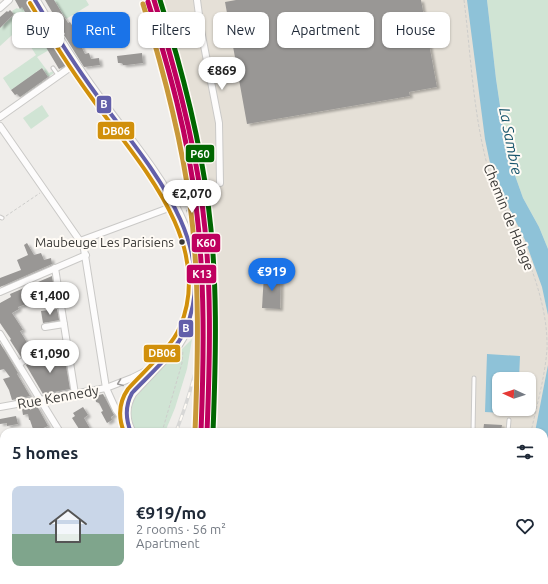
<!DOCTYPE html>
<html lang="en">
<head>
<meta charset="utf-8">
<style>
  body { margin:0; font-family:Ubuntu,sans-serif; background:#f6f6f7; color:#1f2937; height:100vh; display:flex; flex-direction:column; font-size:15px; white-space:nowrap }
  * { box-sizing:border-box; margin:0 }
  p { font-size:13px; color:#747a83 }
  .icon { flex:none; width:22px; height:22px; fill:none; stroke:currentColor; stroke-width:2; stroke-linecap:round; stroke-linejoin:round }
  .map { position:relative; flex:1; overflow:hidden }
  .sheet { position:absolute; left:0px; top:428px; width:548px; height:156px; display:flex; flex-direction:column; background:#fff; border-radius:12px 12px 0 0; box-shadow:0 1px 3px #0004 }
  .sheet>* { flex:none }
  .guide { position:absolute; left:12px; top:12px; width:524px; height:36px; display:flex; gap:8px }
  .needle { width:26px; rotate:273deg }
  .controls { position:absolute; left:492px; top:372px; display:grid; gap:8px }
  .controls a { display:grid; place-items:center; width:44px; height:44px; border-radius:8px; background:#fff; box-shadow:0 1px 3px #0004; font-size:20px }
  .price { position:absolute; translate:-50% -34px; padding:0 9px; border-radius:14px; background:#fff; color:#222; font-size:13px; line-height:26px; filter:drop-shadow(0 1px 2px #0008) }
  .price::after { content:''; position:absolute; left:50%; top:24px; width:12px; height:9px; margin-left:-6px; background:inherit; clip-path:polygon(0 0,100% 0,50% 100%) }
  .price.current { background:#1a73e8; color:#fff }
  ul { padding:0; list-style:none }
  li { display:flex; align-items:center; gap:12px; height:100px; padding:0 12px }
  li+li { border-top:1px solid #e0e1e3 }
  li span { display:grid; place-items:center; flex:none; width:112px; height:80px; border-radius:8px; color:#555 }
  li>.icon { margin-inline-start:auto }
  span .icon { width:48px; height:48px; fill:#fffc; stroke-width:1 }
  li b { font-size:17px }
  h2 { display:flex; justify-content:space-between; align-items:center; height:48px; padding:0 12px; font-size:17px }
  .chip { padding:0 14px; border-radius:8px; background:#fff; box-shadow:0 1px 3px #0004; font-size:14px; line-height:36px }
  .chip.current { background:#1a73e8; color:#fff }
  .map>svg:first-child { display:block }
  .built { fill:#e5e0d7; fill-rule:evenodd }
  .green { fill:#d0e4d4 }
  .water { fill:#8ec2d8 }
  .building { fill:#999795; filter:url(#shadow) }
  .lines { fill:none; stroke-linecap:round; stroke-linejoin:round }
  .lane-casing { stroke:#cac9c7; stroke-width:5 }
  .street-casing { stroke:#cac9c7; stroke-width:8 }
  .secondary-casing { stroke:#cac9c7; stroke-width:11 }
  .path { stroke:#cdcdcb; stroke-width:1; stroke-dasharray:3 2; stroke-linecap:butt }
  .lane { stroke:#fdfcfc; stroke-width:3 }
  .street { stroke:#fdfcfc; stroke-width:6 }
  .secondary { stroke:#fdfcfc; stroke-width:9 }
  .rail-casing { stroke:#d7d7d6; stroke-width:3.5 }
  .rail { stroke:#fffbf5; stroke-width:2; stroke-dasharray:6; stroke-linecap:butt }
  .bus-1-casing { stroke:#fffbf5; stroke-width:7 }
  .bus-2-casing { stroke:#fffbf5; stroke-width:7 }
  .bus-1 { stroke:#625faa; stroke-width:4 }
  .bus-2 { stroke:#d1900b; stroke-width:4 }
  .rail-1-casing { stroke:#fffbf5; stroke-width:8 }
  .rail-2-casing { stroke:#fffbf5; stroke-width:8 }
  .rail-3-casing { stroke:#fffbf5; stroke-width:8 }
  .rail-4-casing { stroke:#fffbf5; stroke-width:8 }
  .rail-1 { stroke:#bf005f; stroke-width:5 }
  .rail-2 { stroke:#bf005f; stroke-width:5 }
  .rail-3 { stroke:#060; stroke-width:5 }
  .rail-4 { stroke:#c89838; stroke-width:5 }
  .oneway { stroke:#9c9a9a }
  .bus-dot { fill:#3a3937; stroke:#fffbf5; stroke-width:1.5 }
  .labels { text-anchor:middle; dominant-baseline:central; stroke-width:4; stroke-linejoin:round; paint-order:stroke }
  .bus-label { font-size:13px; fill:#3a3937; stroke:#fffbf5; text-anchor:end }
  .street-label { font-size:14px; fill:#3a3937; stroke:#fffbf5 }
  .water-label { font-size:15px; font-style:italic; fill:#17556c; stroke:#fffbf5 }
  .line-badge { stroke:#fffbf5; stroke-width:1.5 }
  .badge-label { font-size:11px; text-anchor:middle; font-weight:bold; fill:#fff }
</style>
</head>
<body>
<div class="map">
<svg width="548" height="584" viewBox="0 0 548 584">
  <defs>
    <filter id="shadow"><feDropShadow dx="3" dy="2" stdDeviation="1" flood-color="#0004"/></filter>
  </defs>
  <rect width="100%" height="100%" fill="#efedea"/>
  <g class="built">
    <path d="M150 0H487L496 79 507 153 523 198 539 227 548 249V494L544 522V432H202L214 302 198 191 182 108ZM499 379H529V409H499Z"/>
    <path d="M196 580H538L537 584H196Z"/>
  </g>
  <g class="green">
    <path d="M54 0H86L89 5 66 19Z"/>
    <path d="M141 0H150L161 35 151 36Z"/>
    <path d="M487 0H548V249L539 227 523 198 507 153 496 79Z"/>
    <path d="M22 7 49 50 37 57 49 73 53 71 54 73 48 77 42 68 36 72 42 81 40 83 34 74 28 78 34 87 32 88 26 80 20 84 26 93 23 94 17 86 11 90 3 78 36 55 29 44 32 42 22 26 0 46V28L14 15 12 11 17 8 18 9Z"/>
    <path d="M42 105 49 116 31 129 23 118Z"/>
    <path d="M192 339 187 369 175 408 165 432H135L131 426 130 416 133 400 173 356 182 349Z"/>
    <path d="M548 494V584H537L538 580H544V522Z"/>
  </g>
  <g class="water">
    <path d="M467 0H487L496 79 507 153 523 198 539 227 548 249V315L542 287 534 265 525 240 498 186 490 163 485 139Z"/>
    <path d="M487 354 520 356 519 379H499V409H518L517 414 485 412Z"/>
    <path d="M548 365V494L544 522V432H535Z"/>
  </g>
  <g class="building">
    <path d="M15 0H28L68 64 59 69 22 7 20 9Z"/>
    <path d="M45 0H54L68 23 70 22 79 37 82 43 80 44 85 54 89 53 91 59 99 58 100 65 84 67 64 35 65 34Z"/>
    <path d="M236 0H421L437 87 409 92 410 96 247 124 225 2Z"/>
    <path d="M10 10 14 14 0 28V17L7 11 8 12Z"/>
    <path d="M142 53 143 63 127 65H123L122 63H118L117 56Z"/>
    <path d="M42 68 48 77 20 97 17 94 15 95 11 90Z"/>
    <path d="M194 206 198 219 190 222 186 210Z"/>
    <path d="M27 243 34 255 41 253 44 260 51 258 52 264 0 287V278L21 270 17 260 28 255 24 245Z"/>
    <path d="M264 274 281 275 280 309 262 308Z"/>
    <path d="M52 276 54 290 53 291 48 292V294L39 295V294L27 299 29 303 18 307 19 309 12 313 23 330 20 331 29 346 31 348 34 346 35 351 28 352 21 357 10 340 11 339 0 323V303L11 297 10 294Z"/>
    <path d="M57 309 59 320 43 323 41 311Z"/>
    <path d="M0 343 18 373 17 374 30 396 26 397 12 400 9 390 3 379 10 377 4 369 0 370Z"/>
    <path d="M64 355 70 389 43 394 26 365 32 360Z"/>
    <path d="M103 394 114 415 111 417 112 420 107 423 101 412 103 411 99 403 96 402 95 396Z"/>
    <path d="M37 406 48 426 34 432 30 420H29L28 414 23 415 22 409 30 407V410Z"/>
    <path d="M83 407 88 415 84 418 92 432H81L72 418 75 416 73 413Z"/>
    <path d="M16 416 18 424 7 426V423L0 424V419Z"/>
    <path d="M484 424 502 425 501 432H483Z"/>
  </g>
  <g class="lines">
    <g class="lane-casing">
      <g id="lane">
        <path d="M53 68 58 75"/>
        <path d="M0 217 2 218"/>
        <path d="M473 432 474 378"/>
        <path d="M508 432 509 420"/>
        <path d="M485 584 487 580"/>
      </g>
    </g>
    <g class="street-casing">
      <g id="street">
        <path d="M197 0 201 30 219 123 220 183"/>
        <path d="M0 8 9 0"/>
        <path d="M0 117 75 64"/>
        <path d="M0 126 80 241 84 249 106 388 116 410 126 423"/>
        <path d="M80 241 174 206"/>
        <path d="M55 268 75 394"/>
        <path d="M0 292 86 255"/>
        <path d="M45 327 64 324"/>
        <path d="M0 334 60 432"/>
        <path d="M19 364 30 356 68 350"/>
        <path d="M0 407 106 388 132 378 152 368"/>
        <path d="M0 490 4 487"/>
        <path d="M0 529 4 536"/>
        <path d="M0 582 3 584"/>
        <path d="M34 584 39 580"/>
      </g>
    </g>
    <g class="secondary-casing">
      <g id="secondary">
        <path d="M35 0C54 32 74 64 96 94 139 156 213 228 192 311 189 323 185 334 178 344L132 393C124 406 124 419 131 432"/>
        <path d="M165 584 166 580"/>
      </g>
    </g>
    <g class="path">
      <path d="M464 0C471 56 473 113 488 168 497 199 515 227 527 257 538 285 548 318 547 349 545 377 537 404 531 432"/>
      <path d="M6 216 40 193"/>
      <path d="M206 429H212"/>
      <path d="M162 432 182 363 183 350"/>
      <path d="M511 584 512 580"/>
    </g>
    <use href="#lane" class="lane"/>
    <use href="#street" class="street"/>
    <use href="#secondary" class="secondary"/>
    <g class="rail-casing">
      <g id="rail">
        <path d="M176 432C201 367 215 298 208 229"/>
        <path d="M70 584 74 580"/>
      </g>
    </g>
    <use href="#rail" class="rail"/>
    <g class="bus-1-casing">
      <path id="bus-1" d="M35 0C54 32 74 64 96 94 143 159 222 241 186 328 177 351 149 375 132 393 125 406 125 418 131 432"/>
    </g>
    <g class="bus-2-casing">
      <path id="bus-2" d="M30 3C49 35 69 67 91 97 136 160 216 242 180 327 172 347 143 372 128 389 119 402 118 417 124 432"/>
    </g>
    <use href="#bus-1" class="bus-1"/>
    <use href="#bus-2" class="bus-2"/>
    <g class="rail-1-casing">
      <path id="rail-1" d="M154 0C174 66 193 134 202 203 212 279 210 356 207 432"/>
    </g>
    <g class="rail-2-casing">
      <path id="rail-2" d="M148 2C169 68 188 136 196 205 205 280 204 356 201 432"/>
    </g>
    <g class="rail-3-casing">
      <path id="rail-3" d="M160 0C181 66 199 134 208 203 218 279 216 355 213 432"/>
    </g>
    <g class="rail-4-casing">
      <path id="rail-4" d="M143 4C163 69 181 136 190 204 200 280 198 356 195 432"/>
    </g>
    <use href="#rail-1" class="rail-1"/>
    <use href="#rail-2" class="rail-2"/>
    <use href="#rail-3" class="rail-3"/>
    <use href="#rail-4" class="rail-4"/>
  </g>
  <defs><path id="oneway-chevron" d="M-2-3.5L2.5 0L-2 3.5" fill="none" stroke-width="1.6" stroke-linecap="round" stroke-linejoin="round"/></defs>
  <use class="oneway" href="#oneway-chevron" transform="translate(120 383) rotate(159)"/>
  <circle class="bus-dot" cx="182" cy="242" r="3.5"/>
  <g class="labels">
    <g class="bus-label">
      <text x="174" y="242">Maubeuge Les Parisiens</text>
    </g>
    <g class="street-label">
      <text transform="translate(509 217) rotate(68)">Chemin de Halage</text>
      <text transform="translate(58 397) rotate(-10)">Rue Kennedy</text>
    </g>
    <g class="water-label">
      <text transform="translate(511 141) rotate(79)">La Sambre</text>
    </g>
  </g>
  <g class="line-badge">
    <rect x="96" y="95" width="16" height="19" rx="4" fill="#625faa"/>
    <rect x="97" y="121" width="38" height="19" rx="4" fill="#d1900b"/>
    <rect x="185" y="144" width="30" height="19" rx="4" fill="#060"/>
    <rect x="191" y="233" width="30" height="20" rx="4" fill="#bf005f"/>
    <rect x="186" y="264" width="31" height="20" rx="4" fill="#bf005f"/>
    <rect x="178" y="319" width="16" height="19" rx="4" fill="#625faa"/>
    <rect x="143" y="344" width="38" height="19" rx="4" fill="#d1900b"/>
  </g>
  <g class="badge-label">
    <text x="104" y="108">B</text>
    <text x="116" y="135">DB06</text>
    <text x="200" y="158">P60</text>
    <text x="206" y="247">K60</text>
    <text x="202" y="278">K13</text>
    <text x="186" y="332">B</text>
    <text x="162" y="357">DB06</text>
  </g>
</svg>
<div class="controls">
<a><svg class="needle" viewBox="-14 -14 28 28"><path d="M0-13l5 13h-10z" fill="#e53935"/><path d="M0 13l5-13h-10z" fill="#747a83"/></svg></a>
</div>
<b class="price" style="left:222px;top:91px">€869</b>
<b class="price" style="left:192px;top:214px">€2,070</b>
<b class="price current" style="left:272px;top:292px">€919</b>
<b class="price" style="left:50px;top:316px">€1,400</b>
<b class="price" style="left:50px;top:374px">€1,090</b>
<div class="guide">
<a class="chip">Buy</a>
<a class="chip current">Rent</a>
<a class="chip">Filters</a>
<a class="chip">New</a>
<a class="chip">Apartment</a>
<a class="chip">House</a>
</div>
<section class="sheet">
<h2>5 homes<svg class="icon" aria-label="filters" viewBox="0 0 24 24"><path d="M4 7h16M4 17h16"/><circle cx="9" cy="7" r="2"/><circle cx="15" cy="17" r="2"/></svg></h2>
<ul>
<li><span style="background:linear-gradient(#c9d6e8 60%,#7fa58c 0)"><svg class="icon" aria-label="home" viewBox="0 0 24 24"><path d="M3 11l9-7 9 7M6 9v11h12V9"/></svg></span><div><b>€919/mo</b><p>2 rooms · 56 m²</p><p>Apartment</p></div><svg class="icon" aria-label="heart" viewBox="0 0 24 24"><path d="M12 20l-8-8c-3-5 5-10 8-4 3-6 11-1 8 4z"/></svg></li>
</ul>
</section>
</div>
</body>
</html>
